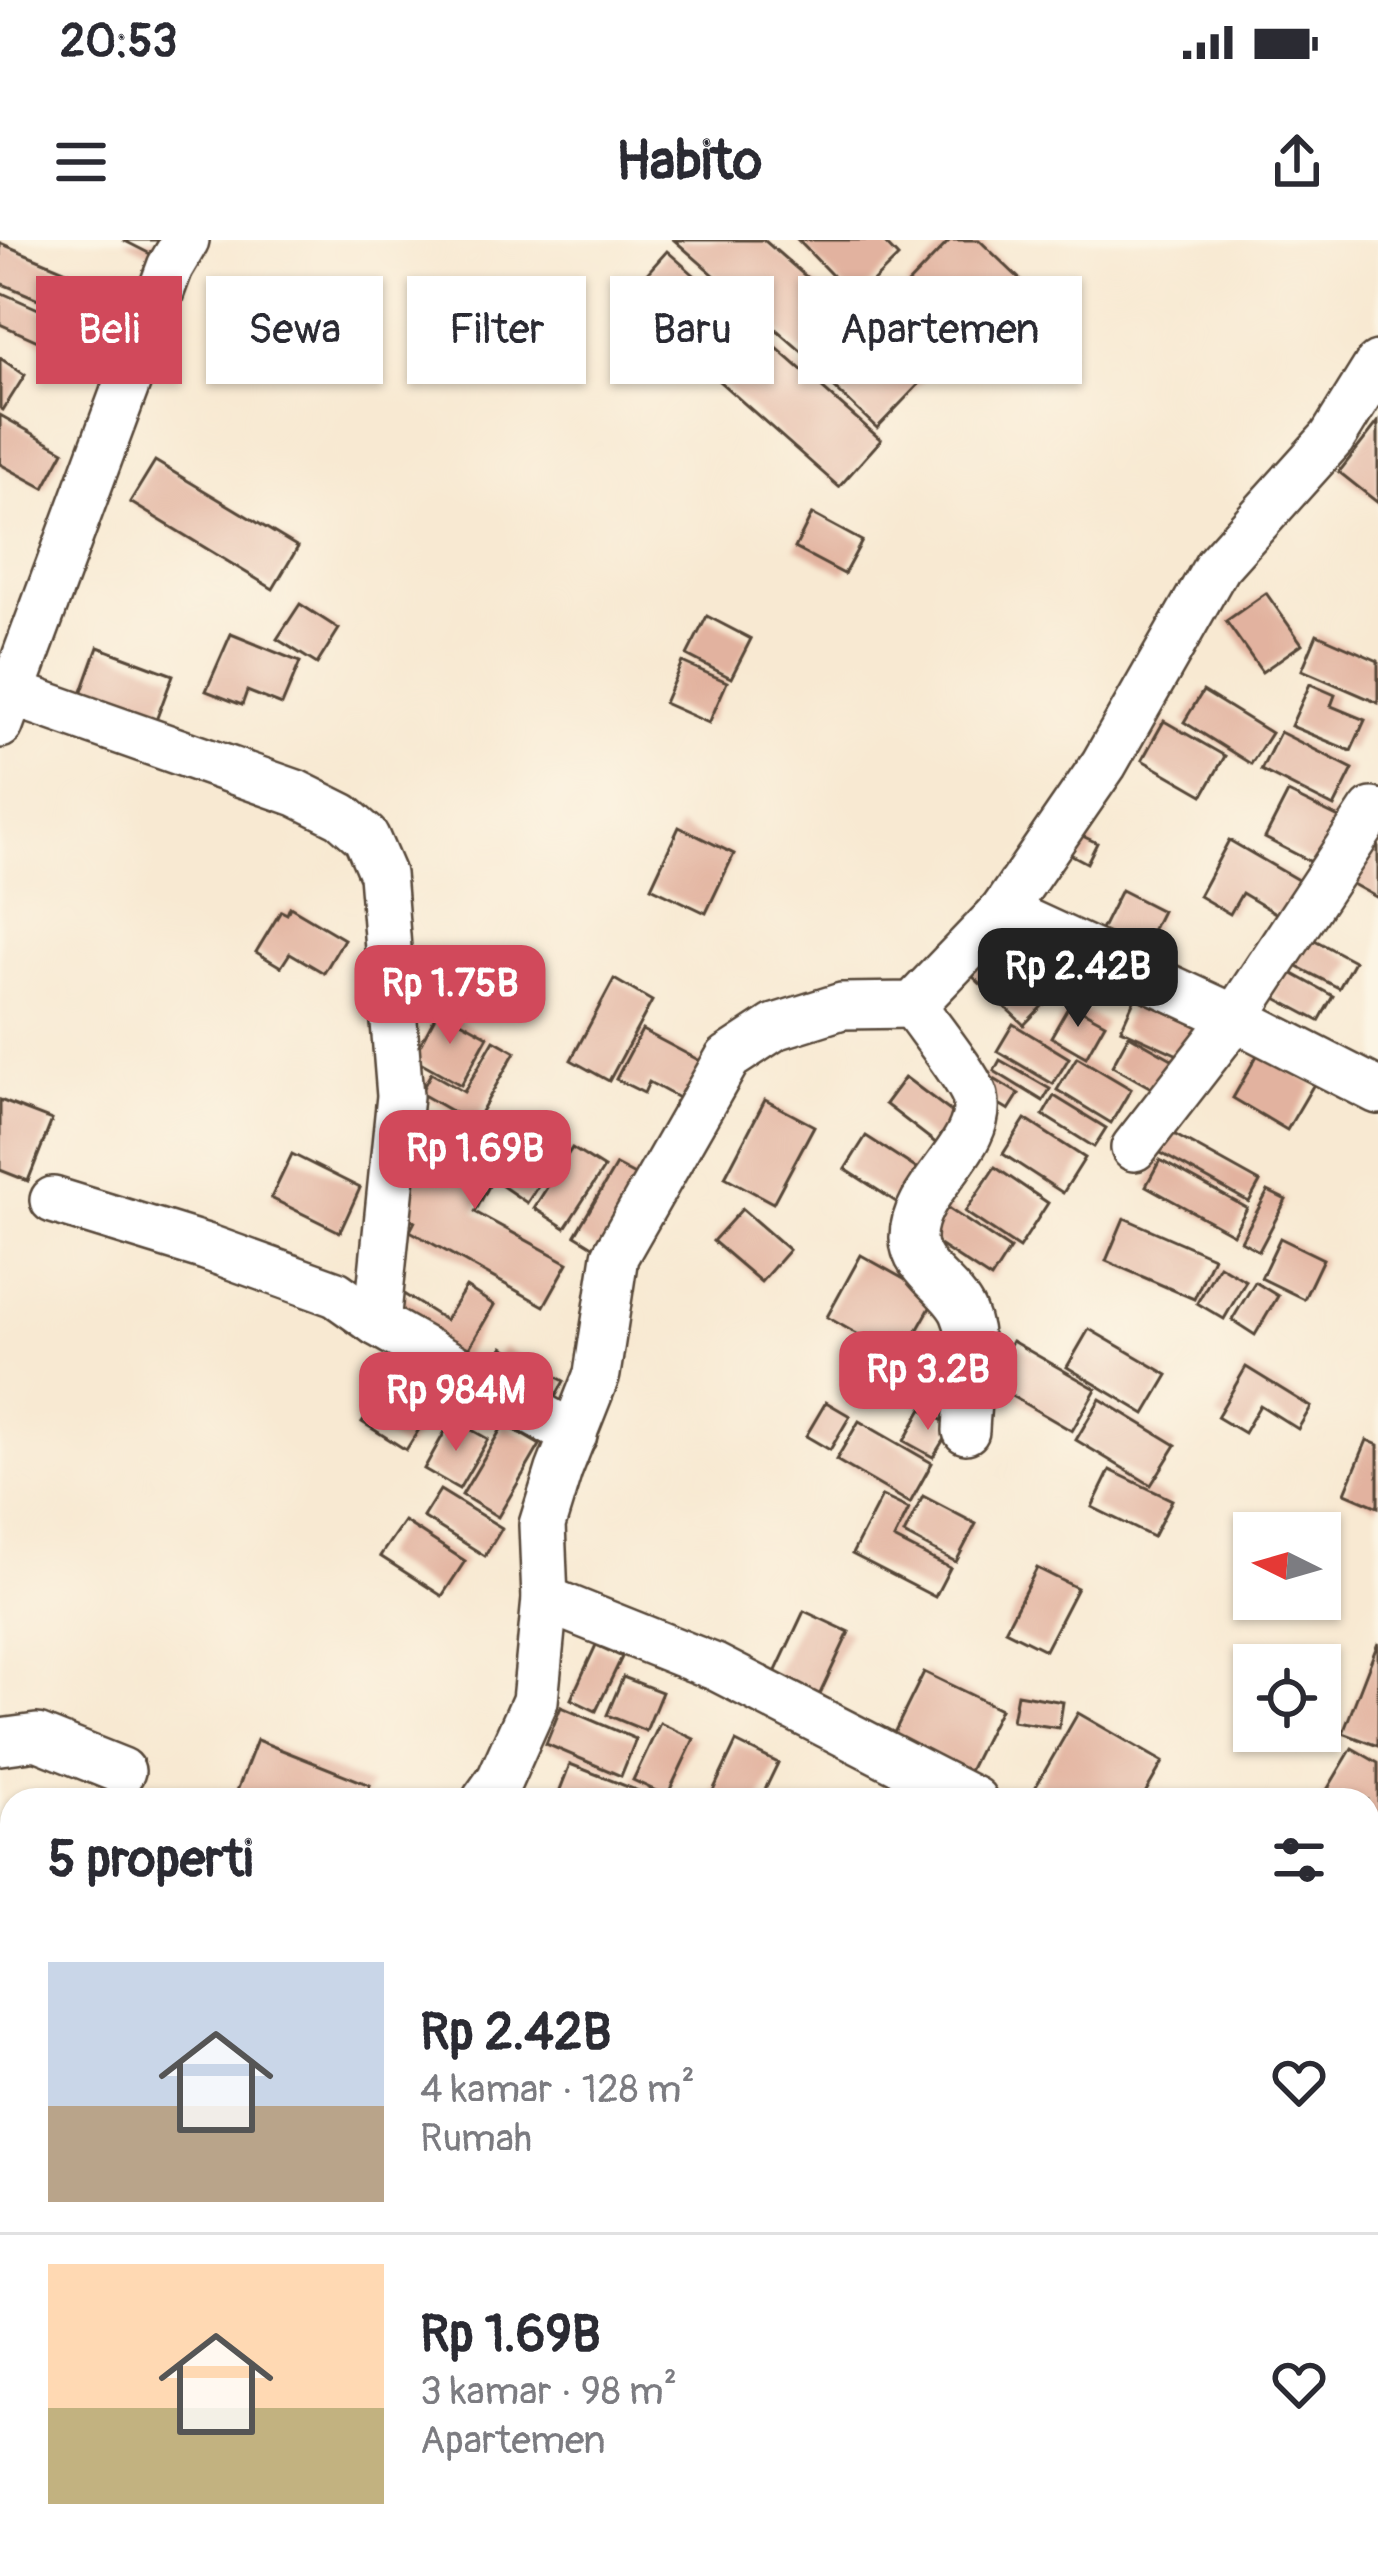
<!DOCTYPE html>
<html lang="id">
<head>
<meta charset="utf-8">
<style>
  body { margin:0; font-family:Pangolin,sans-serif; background:#f7f7f7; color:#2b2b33; height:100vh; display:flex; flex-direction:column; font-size:45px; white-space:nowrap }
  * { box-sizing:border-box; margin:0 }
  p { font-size:39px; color:#7c7c81 }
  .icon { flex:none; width:66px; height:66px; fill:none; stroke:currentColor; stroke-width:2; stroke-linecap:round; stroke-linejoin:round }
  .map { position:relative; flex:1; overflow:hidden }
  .panel { position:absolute; left:0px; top:1548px; width:1380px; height:771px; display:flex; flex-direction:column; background:#fff; border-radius:36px 36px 0 0; box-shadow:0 3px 9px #0004 }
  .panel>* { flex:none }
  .hud { position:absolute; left:36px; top:36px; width:1308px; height:108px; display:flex; gap:24px }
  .needle { width:78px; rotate:275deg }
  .controls { position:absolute; left:1233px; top:1272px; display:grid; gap:24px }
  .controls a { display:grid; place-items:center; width:108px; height:108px; border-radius:0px; background:#fff; box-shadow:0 3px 9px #0004; font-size:60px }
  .price { position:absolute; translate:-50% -102px; padding:0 27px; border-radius:24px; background:#d1495b; color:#fff; font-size:39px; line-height:78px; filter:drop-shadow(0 3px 6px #0008) }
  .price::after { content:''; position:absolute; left:50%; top:72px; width:36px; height:27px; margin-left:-18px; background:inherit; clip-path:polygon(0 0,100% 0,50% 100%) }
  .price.current { background:#222; color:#fff }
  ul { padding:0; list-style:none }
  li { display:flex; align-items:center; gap:36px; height:300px; padding:0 48px }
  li+li { border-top:3px solid #e1e1e2 }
  li span { display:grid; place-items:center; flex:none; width:336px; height:240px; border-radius:0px; color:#555 }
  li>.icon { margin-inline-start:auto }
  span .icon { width:144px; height:144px; fill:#fffc; stroke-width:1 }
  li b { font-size:51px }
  h2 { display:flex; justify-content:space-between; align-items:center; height:144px; padding:0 48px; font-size:51px }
  .chip { padding:0 42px; border-radius:0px; background:#fff; box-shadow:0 3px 9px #0004; font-size:42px; line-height:108px }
  .chip.current { background:#d1495b; color:#fff }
  .status { display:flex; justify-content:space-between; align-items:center; height:84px; padding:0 60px; background:#fff; direction:ltr }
  .status svg { height:33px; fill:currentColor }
  header { display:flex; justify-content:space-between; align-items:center; height:156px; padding:0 48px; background:#fff; font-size:54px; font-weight:700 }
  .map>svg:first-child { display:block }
  .building { fill:#e2b29f }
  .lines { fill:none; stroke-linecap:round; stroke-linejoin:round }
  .minor-casing { stroke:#574739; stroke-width:50 }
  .minor { stroke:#fff; stroke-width:45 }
</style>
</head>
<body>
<div class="status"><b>20:53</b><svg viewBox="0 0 49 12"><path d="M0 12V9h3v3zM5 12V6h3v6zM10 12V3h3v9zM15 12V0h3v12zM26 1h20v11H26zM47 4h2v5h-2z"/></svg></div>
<header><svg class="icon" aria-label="menu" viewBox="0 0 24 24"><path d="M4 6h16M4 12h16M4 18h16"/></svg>Habito<svg class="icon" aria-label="share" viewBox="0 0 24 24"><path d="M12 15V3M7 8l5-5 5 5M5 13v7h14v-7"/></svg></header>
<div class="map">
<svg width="1378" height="2317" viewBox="0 0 1378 2317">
  <rect width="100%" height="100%" fill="#fcf5e5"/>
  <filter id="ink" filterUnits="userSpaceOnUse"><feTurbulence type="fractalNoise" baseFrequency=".00833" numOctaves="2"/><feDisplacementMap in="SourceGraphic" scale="24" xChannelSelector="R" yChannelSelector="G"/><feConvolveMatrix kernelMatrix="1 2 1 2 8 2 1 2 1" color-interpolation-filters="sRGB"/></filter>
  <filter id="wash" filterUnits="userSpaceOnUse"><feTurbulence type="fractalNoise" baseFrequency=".004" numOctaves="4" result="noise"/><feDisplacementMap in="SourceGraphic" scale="48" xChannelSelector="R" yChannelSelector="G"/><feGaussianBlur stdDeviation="2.7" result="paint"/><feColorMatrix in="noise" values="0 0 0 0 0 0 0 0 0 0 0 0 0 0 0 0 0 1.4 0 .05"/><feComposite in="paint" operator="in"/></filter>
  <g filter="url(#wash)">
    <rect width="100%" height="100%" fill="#f8e9d2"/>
    <g id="blocks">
      <g class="building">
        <path d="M123 0H180L168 23Z"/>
        <path d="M674 0H764L841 67 802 112Z"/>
        <path d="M798 0H882L898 17 855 59Z"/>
        <path d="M950 0H979L1028 47 969 108 906 46Z"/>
        <path d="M0 3 126 56 112 90 0 43Z"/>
        <path d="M667 11 881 200 839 247 625 58Z"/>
        <path d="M876 51 945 117 877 188 808 123Z"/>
        <path d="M0 52 119 105 107 132 0 84Z"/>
        <path d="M0 118 25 135 3 170 0 168Z"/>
        <path d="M0 175 64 211 44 248 0 224Z"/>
        <path d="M1378 182V263L1339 232Z"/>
        <path d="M155 221 298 307 273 349 130 262Z"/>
        <path d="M812 274 862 301 844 334 795 308Z"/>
        <path d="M1266 353 1302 404 1262 432 1226 381Z"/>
        <path d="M300 364 339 389 317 424 277 399Z"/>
        <path d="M707 376 751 399 731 438 687 415Z"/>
        <path d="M231 394 300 422 282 465 247 451 242 465 206 451Z"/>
        <path d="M1317 394 1378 421V463L1302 430Z"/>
        <path d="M98 407 173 435 149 499 75 471Z"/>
        <path d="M682 422 727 442 709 483 664 463Z"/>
        <path d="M1310 444 1335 455 1331 466 1365 480 1351 511 1291 486Z"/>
        <path d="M1203 451 1271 493 1251 524 1184 482Z"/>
        <path d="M1164 481 1225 516 1203 555 1142 520Z"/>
        <path d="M1280 492 1353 529 1334 567 1261 530Z"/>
        <path d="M1288 553 1347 582 1323 628 1265 598Z"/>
        <path d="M679 587 734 614 706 673 651 647Z"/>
        <path d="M1072 591 1097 603 1087 623 1063 610Z"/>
        <path d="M1362 598 1378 607V658L1340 637Z"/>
        <path d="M1229 600 1303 643 1282 677 1242 653 1230 674 1199 656Z"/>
        <path d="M1121 650 1162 671 1138 719 1097 698Z"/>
        <path d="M290 667 344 699 324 733 290 713 281 727 256 712 281 671 287 674Z"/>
        <path d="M1018 684 1071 736 1024 785 970 734Z"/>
        <path d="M1309 697 1354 721 1339 748 1294 725Z"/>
        <path d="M1286 730 1333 756 1319 781 1272 756Z"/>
        <path d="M614 739 652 761 609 841 571 820Z"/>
        <path d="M1135 758 1201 788 1187 819 1121 789Z"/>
        <path d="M1070 764 1105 783 1086 817 1051 797Z"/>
        <path d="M439 769 488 796 461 845 413 818Z"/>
        <path d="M1013 784 1069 818 1053 844 997 811Z"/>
        <path d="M642 790 706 824 686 862 649 842 644 853 616 839Z"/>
        <path d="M1129 795 1179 823 1162 854 1112 826Z"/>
        <path d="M494 800 515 812 474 884 420 853 431 833 464 852Z"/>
        <path d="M1259 812 1314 844 1287 890 1233 858Z"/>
        <path d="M1077 817 1131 849 1111 883 1057 850Z"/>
        <path d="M1000 820 1050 849 1043 861 994 831Z"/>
        <path d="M984 833 1019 854 1009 870 974 849Z"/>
        <path d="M905 837 970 886 950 914 885 864Z"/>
        <path d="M1054 856 1106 888 1094 907 1043 875Z"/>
        <path d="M0 860 52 880 28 941 0 930Z"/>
        <path d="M765 860 814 886 773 963 725 937Z"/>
        <path d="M450 874 510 907 475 972 568 1023 544 1066 410 991 415 981 397 971Z"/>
        <path d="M1025 879 1085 918 1063 953 1003 914Z"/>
        <path d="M535 886 564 905 527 963 498 943Z"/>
        <path d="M1170 892 1260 942 1249 962 1159 912Z"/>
        <path d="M866 896 925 934 904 967 845 929Z"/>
        <path d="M572 908 604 928 565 988 534 968Z"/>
        <path d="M292 914 360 948 340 992 271 958Z"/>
        <path d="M1160 920 1247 968 1233 994 1146 946Z"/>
        <path d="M616 925 642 939 601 1011 575 995Z"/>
        <path d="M995 927 1048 963 1019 1008 965 972Z"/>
        <path d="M1268 951 1286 960 1259 1011 1241 1001Z"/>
        <path d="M946 967 1010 1009 991 1039 927 997Z"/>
        <path d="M742 969 789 1010 761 1042 713 1001Z"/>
        <path d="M1124 978 1213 1017 1194 1059 1106 1021Z"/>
        <path d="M1280 998 1323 1019 1304 1059 1261 1038Z"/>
        <path d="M861 1015 936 1057 901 1119 827 1077Z"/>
        <path d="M1219 1025 1246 1041 1224 1079 1197 1063Z"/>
        <path d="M1255 1042 1278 1056 1255 1095 1232 1080Z"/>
        <path d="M466 1047 494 1065 461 1122 381 1069 394 1048 445 1080Z"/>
        <path d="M1089 1089 1168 1135 1145 1174 1067 1127Z"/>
        <path d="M1012 1101 1096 1149 1072 1191 989 1143Z"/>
        <path d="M503 1107 564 1141 549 1168 488 1134Z"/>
        <path d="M1246 1127 1311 1167 1298 1189 1260 1165 1244 1193 1217 1177Z"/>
        <path d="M380 1154 423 1183 406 1210 362 1182Z"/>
        <path d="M1100 1159 1176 1205 1151 1245 1076 1200Z"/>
        <path d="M826 1162 850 1176 830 1210 806 1196Z"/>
        <path d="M922 1169 952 1186 933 1217 904 1201Z"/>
        <path d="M452 1179 488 1199 459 1249 424 1229Z"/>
        <path d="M859 1181 932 1223 910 1263 836 1220Z"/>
        <path d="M504 1184 540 1205 498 1277 462 1255Z"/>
        <path d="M1367 1200 1378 1205V1267L1345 1253Z"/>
        <path d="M1110 1230 1172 1260 1153 1297 1092 1267Z"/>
        <path d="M440 1250 502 1288 485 1316 423 1277Z"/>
        <path d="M882 1256 909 1269 894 1299 950 1328 935 1357 852 1314Z"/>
        <path d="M923 1256 976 1284 956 1322 904 1294Z"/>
        <path d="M404 1281 465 1321 442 1356 380 1316Z"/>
        <path d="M1037 1328 1077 1348 1045 1410 1005 1390Z"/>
        <path d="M804 1371 849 1392 818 1458 773 1437Z"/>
        <path d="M1378 1403V1506L1343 1493Z"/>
        <path d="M596 1405 622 1417 596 1471 571 1459Z"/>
        <path d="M924 1432 1000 1469 968 1533 893 1495Z"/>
        <path d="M623 1437 662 1452 646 1491 607 1475Z"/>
        <path d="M1017 1454 1063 1462 1059 1488 1012 1481Z"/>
        <path d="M561 1467 636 1499 621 1536 546 1504Z"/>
        <path d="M1078 1473 1163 1522 1141 1560H1041L1031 1555Z"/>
        <path d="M660 1483 694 1499 667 1556 633 1540Z"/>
        <path d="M257 1500 370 1545 364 1560H259L237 1551Z"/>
        <path d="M736 1502 778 1523 760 1560H726L712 1553Z"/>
        <path d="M1352 1508 1378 1523V1597L1368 1591V1560H1321Z"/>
        <path d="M570 1524 661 1560H556Z"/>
        <path d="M1368 1598 1378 1604V1673L1368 1689Z"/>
        <path d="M1378 1851V1903L1368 1881V1855Z"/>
        <path d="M1368 2258 1378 2267V2275L1368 2286Z"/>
        <path d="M517 2307H539L533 2317H516L512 2315Z"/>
        <path d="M546 2307H589L583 2317H549L542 2313Z"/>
        <path d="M670 2307H699L713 2317H663Z"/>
        <path d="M939 2307H953L964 2317H931Z"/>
        <path d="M1229 2307H1253L1243 2317H1219Z"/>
        <path d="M1265 2307H1300L1292 2317H1257Z"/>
      </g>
    </g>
  </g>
  <g filter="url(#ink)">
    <use href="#blocks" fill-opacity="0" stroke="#574739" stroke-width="3"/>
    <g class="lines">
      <g class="minor-casing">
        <g id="minor">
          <path d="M12 453 296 553 342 576 366 597 382 634 400 856 377 1083"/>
          <path d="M0 485 170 27 186 0"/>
          <path d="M1003 671 1235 778 1378 851"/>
          <path d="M913 765C926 784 970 839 975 857 986 905 913 947 913 997 912 1028 951 1046 963 1072 978 1106 967 1155 966 1191"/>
          <path d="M1134 908 1235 778 1372 571"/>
          <path d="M53 960 206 1007 336 1054 377 1083 574 1195"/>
          <path d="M545 1359 715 1427 974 1560"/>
          <path d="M0 1502 37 1497 122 1531"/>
          <path d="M485 1560 500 1539 535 1461 545 1359 542 1285 559 1230 597 1134 615 1016 728 818 775 787 842 766 913 765 1003 671 1104 524 1217 326 1332 198 1378 124"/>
          <path d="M1368 1811 1378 1808"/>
          <path d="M1368 1898 1378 1923"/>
          <path d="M1368 2067 1378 2047"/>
          <path d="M1368 2126 1378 2134"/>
          <path d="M753 2307 770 2317"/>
          <path d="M157 2317 162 2307"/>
        </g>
      </g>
      <use href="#minor" class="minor"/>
    </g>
  </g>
</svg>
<div class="controls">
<a><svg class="needle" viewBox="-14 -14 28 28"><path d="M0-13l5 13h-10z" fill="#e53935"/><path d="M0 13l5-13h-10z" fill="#7c7c81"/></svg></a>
<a><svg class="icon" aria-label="locate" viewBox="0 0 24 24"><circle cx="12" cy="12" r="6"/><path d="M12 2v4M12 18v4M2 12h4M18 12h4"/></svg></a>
</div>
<b class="price current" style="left:1078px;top:790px">Rp 2.42B</b>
<b class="price" style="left:450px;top:807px">Rp 1.75B</b>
<b class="price" style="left:475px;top:972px">Rp 1.69B</b>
<b class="price" style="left:928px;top:1193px">Rp 3.2B</b>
<b class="price" style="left:456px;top:1214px">Rp 984M</b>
<div class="hud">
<a class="chip current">Beli</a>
<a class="chip">Sewa</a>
<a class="chip">Filter</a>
<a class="chip">Baru</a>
<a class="chip">Apartemen</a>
</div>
<section class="panel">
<h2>5 properti<svg class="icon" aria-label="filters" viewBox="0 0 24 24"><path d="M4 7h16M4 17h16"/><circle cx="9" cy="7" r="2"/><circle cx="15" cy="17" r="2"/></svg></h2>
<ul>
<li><span style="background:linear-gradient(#c9d6e8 60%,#b9a48a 0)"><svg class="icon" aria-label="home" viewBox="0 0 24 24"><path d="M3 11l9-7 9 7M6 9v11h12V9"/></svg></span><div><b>Rp 2.42B</b><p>4 kamar · 128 m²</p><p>Rumah</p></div><svg class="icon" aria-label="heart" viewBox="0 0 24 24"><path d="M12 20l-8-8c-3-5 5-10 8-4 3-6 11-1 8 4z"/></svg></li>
<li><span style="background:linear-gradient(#ffd9b3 60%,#c2b280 0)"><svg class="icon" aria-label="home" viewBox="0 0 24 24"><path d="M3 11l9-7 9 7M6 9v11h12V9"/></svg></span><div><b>Rp 1.69B</b><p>3 kamar · 98 m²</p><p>Apartemen</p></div><svg class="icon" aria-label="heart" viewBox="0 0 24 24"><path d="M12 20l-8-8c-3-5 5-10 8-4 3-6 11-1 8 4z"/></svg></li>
</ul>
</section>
</div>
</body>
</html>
